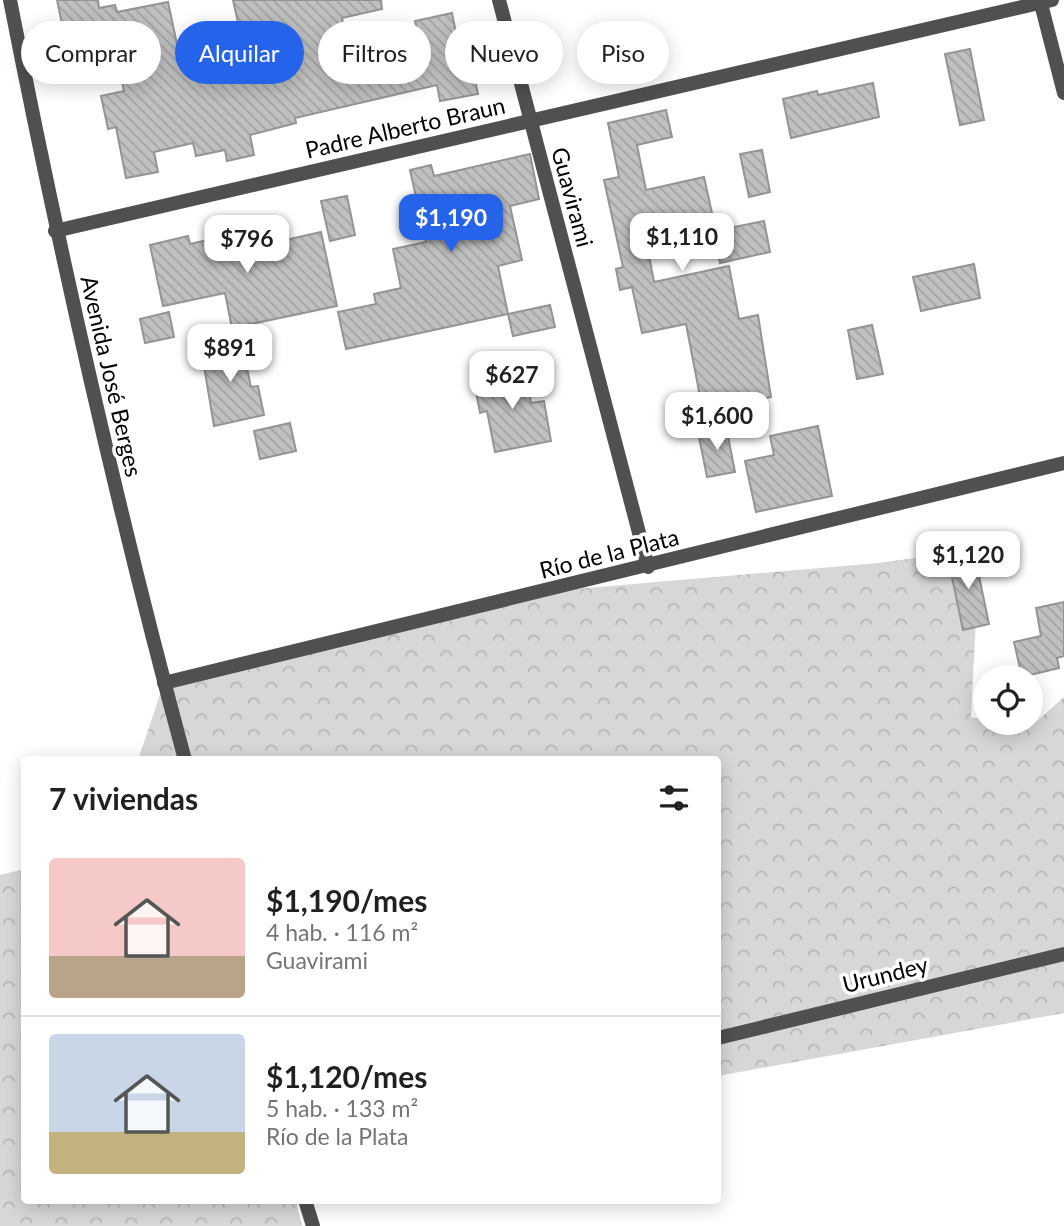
<!DOCTYPE html>
<html lang="es">
<head>
<meta charset="utf-8">
<style>
  body { margin:0; font-family:Lato,sans-serif; background:#f2f2f2; color:#202124; height:100vh; display:flex; flex-direction:column; font-size:26px; white-space:nowrap }
  * { box-sizing:border-box; margin:0 }
  p { font-size:23px; color:#757577 }
  .icon { flex:none; width:38px; height:38px; fill:none; stroke:currentColor; stroke-width:2; stroke-linecap:round; stroke-linejoin:round }
  .map { position:relative; flex:1; overflow:hidden }
  .details { position:absolute; left:21px; top:756px; width:700px; height:448px; display:flex; flex-direction:column; background:#fff; border-radius:7px; box-shadow:0 4px 18px #0003 }
  .details>* { flex:none }
  .hud { position:absolute; left:21px; top:21px; width:700px; height:63px; display:flex; gap:14px }
  .tools { position:absolute; left:973px; top:665px; display:grid; gap:14px }
  .tools a { display:grid; place-items:center; width:70px; height:70px; border-radius:50%; background:#fff; box-shadow:0 4px 18px #0003; font-size:35px }
  .price { position:absolute; translate:-50% -60px; padding:0 16px; border-radius:14px; background:#fff; color:#222; font-size:23px; line-height:46px; filter:drop-shadow(0 2px 4px #0008) }
  .price::after { content:''; position:absolute; left:50%; top:42px; width:21px; height:16px; margin-left:-10px; background:inherit; clip-path:polygon(0 0,100% 0,50% 100%) }
  .price.selected { background:#2563eb; color:#fff }
  ul { padding:0; list-style:none }
  li { display:flex; align-items:center; gap:21px; height:175px; padding:0 28px }
  li+li { border-top:2px solid #e0e0e0 }
  li span { display:grid; place-items:center; flex:none; width:196px; height:140px; border-radius:7px; color:#555 }
  li>.icon { margin-inline-start:auto }
  span .icon { width:84px; height:84px; fill:#fffc; stroke-width:1 }
  li b { font-size:30px }
  h2 { display:flex; justify-content:space-between; align-items:center; height:84px; padding:0 28px; font-size:30px }
  .pill { padding:0 24px; border-radius:32px; background:#fff; box-shadow:0 4px 18px #0003; font-size:24px; line-height:63px }
  .pill.selected { background:#2563eb; color:#fff }
  .map>svg:first-child { display:block }
  .forest { fill:url(#forest-crowns) }
  .building { fill:url(#building-back-hatch); stroke:#949494; stroke-width:2 }
  .lines { fill:none; stroke-linecap:round; stroke-linejoin:round }
  .street { stroke:#505050; stroke-width:14 }
  .labels { text-anchor:middle; dominant-baseline:central; stroke-width:7; stroke-linejoin:round; paint-order:stroke }
  .street-label { font-size:23px; fill:#000; stroke:#fff }
</style>
</head>
<body>
<div class="map">
<svg width="1064" height="1226" viewBox="0 0 1064 1226">
  <defs>
    <pattern id="forest-crowns" width="20" height="18" patternUnits="userSpaceOnUse" patternTransform="scale(1.75)"><rect width="20" height="18" fill="#d7d7d7"/><path d="M2 6a3 3 0 1 1 6 0M12 15a3 3 0 1 1 6 0" fill="none" stroke="#b7b7b7"/></pattern>
    <pattern id="building-back-hatch" width="6" height="6" patternUnits="userSpaceOnUse" patternTransform="scale(1.75)"><rect width="6" height="6" fill="#c0c0c0"/><path d="M-1 5l2 2M0 0l6 6M5-1l2 2" fill="none" stroke="#a3a3a3"/></pattern>
  </defs>
  <rect width="100%" height="100%" fill="#fff"/>
  <g class="forest">
    <path d="M974 550 978 580 971 717 985 720V723L1028 729 1064 697V1013L718 1076V760H138L164 683 541 592 878 563Z"/>
    <path d="M24 869V1200L296 1201 302 1226H0V875Z"/>
  </g>
  <g class="building">
    <path d="M57 0H98L99 8 115 5 117 12 168 2 181 63 244 49 233 0H381L382 9 342 18 350 57 420 43 415 21 452 13 458 43 467 41 478 94 440 101 437 85 295 118 296 123 250 135 254 155 227 161 225 150 196 156 193 143 154 152 158 172 126 178 116 127 108 129 101 96 124 91 111 33 66 43Z"/>
    <path d="M970 49 984 120 960 125 945 54Z"/>
    <path d="M873 83 879 117 791 138 783 99 817 91 818 95Z"/>
    <path d="M666 110 672 137 637 145 646 190 704 177 714 222 646 239 654 282 729 266 739 319 758 315 771 397 703 412 686 324 642 333 632 287 620 290 616 269 623 267 604 180 619 177 608 123Z"/>
    <path d="M762 150 770 192 749 197 740 154Z"/>
    <path d="M530 154 539 199 510 206 522 260 498 266 508 314 346 349 338 312 376 304 374 294 401 288 393 249 426 242 410 170 431 165 434 176Z"/>
    <path d="M347 196 355 235 330 241 321 201Z"/>
    <path d="M764 221 770 252 720 263 714 231Z"/>
    <path d="M256 229 259 246 321 232 337 306 232 328 225 293 163 306 150 245 188 236 190 244Z"/>
    <path d="M974 264 980 298 921 311 913 277Z"/>
    <path d="M550 305 555 327 513 336 508 314Z"/>
    <path d="M169 312 174 337 145 343 140 319Z"/>
    <path d="M872 325 883 374 857 379 848 330Z"/>
    <path d="M241 340 251 387 258 386 264 415 214 426 201 348Z"/>
    <path d="M525 370 531 403 544 401 551 441 495 452 487 411 480 413 474 380Z"/>
    <path d="M290 423 296 451 260 459 254 431Z"/>
    <path d="M726 426 735 472 707 477 698 432Z"/>
    <path d="M818 426 832 496 756 512 745 461 774 455 770 436Z"/>
    <path d="M974 552 989 624 963 630 948 558Z"/>
    <path d="M1064 602V656L1057 658 1059 668 1022 677 1014 642 1041 636 1036 608Z"/>
  </g>
  <g class="lines">
    <g class="street">
      <path d="M10 0C60 255 117 508 185 760"/>
      <path d="M499 0 648 567"/>
      <path d="M1040 0 1064 93"/>
      <path d="M55 231 1052 0"/>
      <path d="M164 683 1064 463"/>
      <path d="M718 1038 1064 954"/>
      <path d="M305 1200 313 1226"/>
    </g>
  </g>
  <g class="labels">
    <g class="street-label">
      <text transform="translate(405 127) rotate(-13)">Padre Alberto Braun</text>
      <text transform="translate(573 197) rotate(75)">Guavirami</text>
      <text transform="translate(112 376) rotate(77)">Avenida José Berges</text>
      <text transform="translate(609 553) rotate(-14)">Río de la Plata</text>
      <text transform="translate(885 974) rotate(-14)">Urundey</text>
    </g>
  </g>
</svg>
<div class="tools">
<a><svg class="icon" aria-label="locate" viewBox="0 0 24 24"><circle cx="12" cy="12" r="6"/><path d="M12 2v4M12 18v4M2 12h4M18 12h4"/></svg></a>
</div>
<b class="price selected" style="left:451px;top:254px">$1,190</b>
<b class="price" style="left:682px;top:273px">$1,110</b>
<b class="price" style="left:247px;top:275px">$796</b>
<b class="price" style="left:230px;top:384px">$891</b>
<b class="price" style="left:512px;top:411px">$627</b>
<b class="price" style="left:717px;top:452px">$1,600</b>
<b class="price" style="left:968px;top:591px">$1,120</b>
<div class="hud">
<a class="pill">Comprar</a>
<a class="pill selected">Alquilar</a>
<a class="pill">Filtros</a>
<a class="pill">Nuevo</a>
<a class="pill">Piso</a>
</div>
<section class="details">
<h2>7 viviendas<svg class="icon" aria-label="filters" viewBox="0 0 24 24"><path d="M4 7h16M4 17h16"/><circle cx="9" cy="7" r="2"/><circle cx="15" cy="17" r="2"/></svg></h2>
<ul>
<li><span style="background:linear-gradient(#f6c9c9 70%,#b9a48a 0)"><svg class="icon" aria-label="home" viewBox="0 0 24 24"><path d="M3 11l9-7 9 7M6 9v11h12V9"/></svg></span><div><b>$1,190/mes</b><p>4 hab. · 116 m²</p><p>Guavirami</p></div></li>
<li><span style="background:linear-gradient(#c9d6e8 70%,#c2b280 0)"><svg class="icon" aria-label="home" viewBox="0 0 24 24"><path d="M3 11l9-7 9 7M6 9v11h12V9"/></svg></span><div><b>$1,120/mes</b><p>5 hab. · 133 m²</p><p>Río de la Plata</p></div></li>
</ul>
</section>
</div>
</body>
</html>
